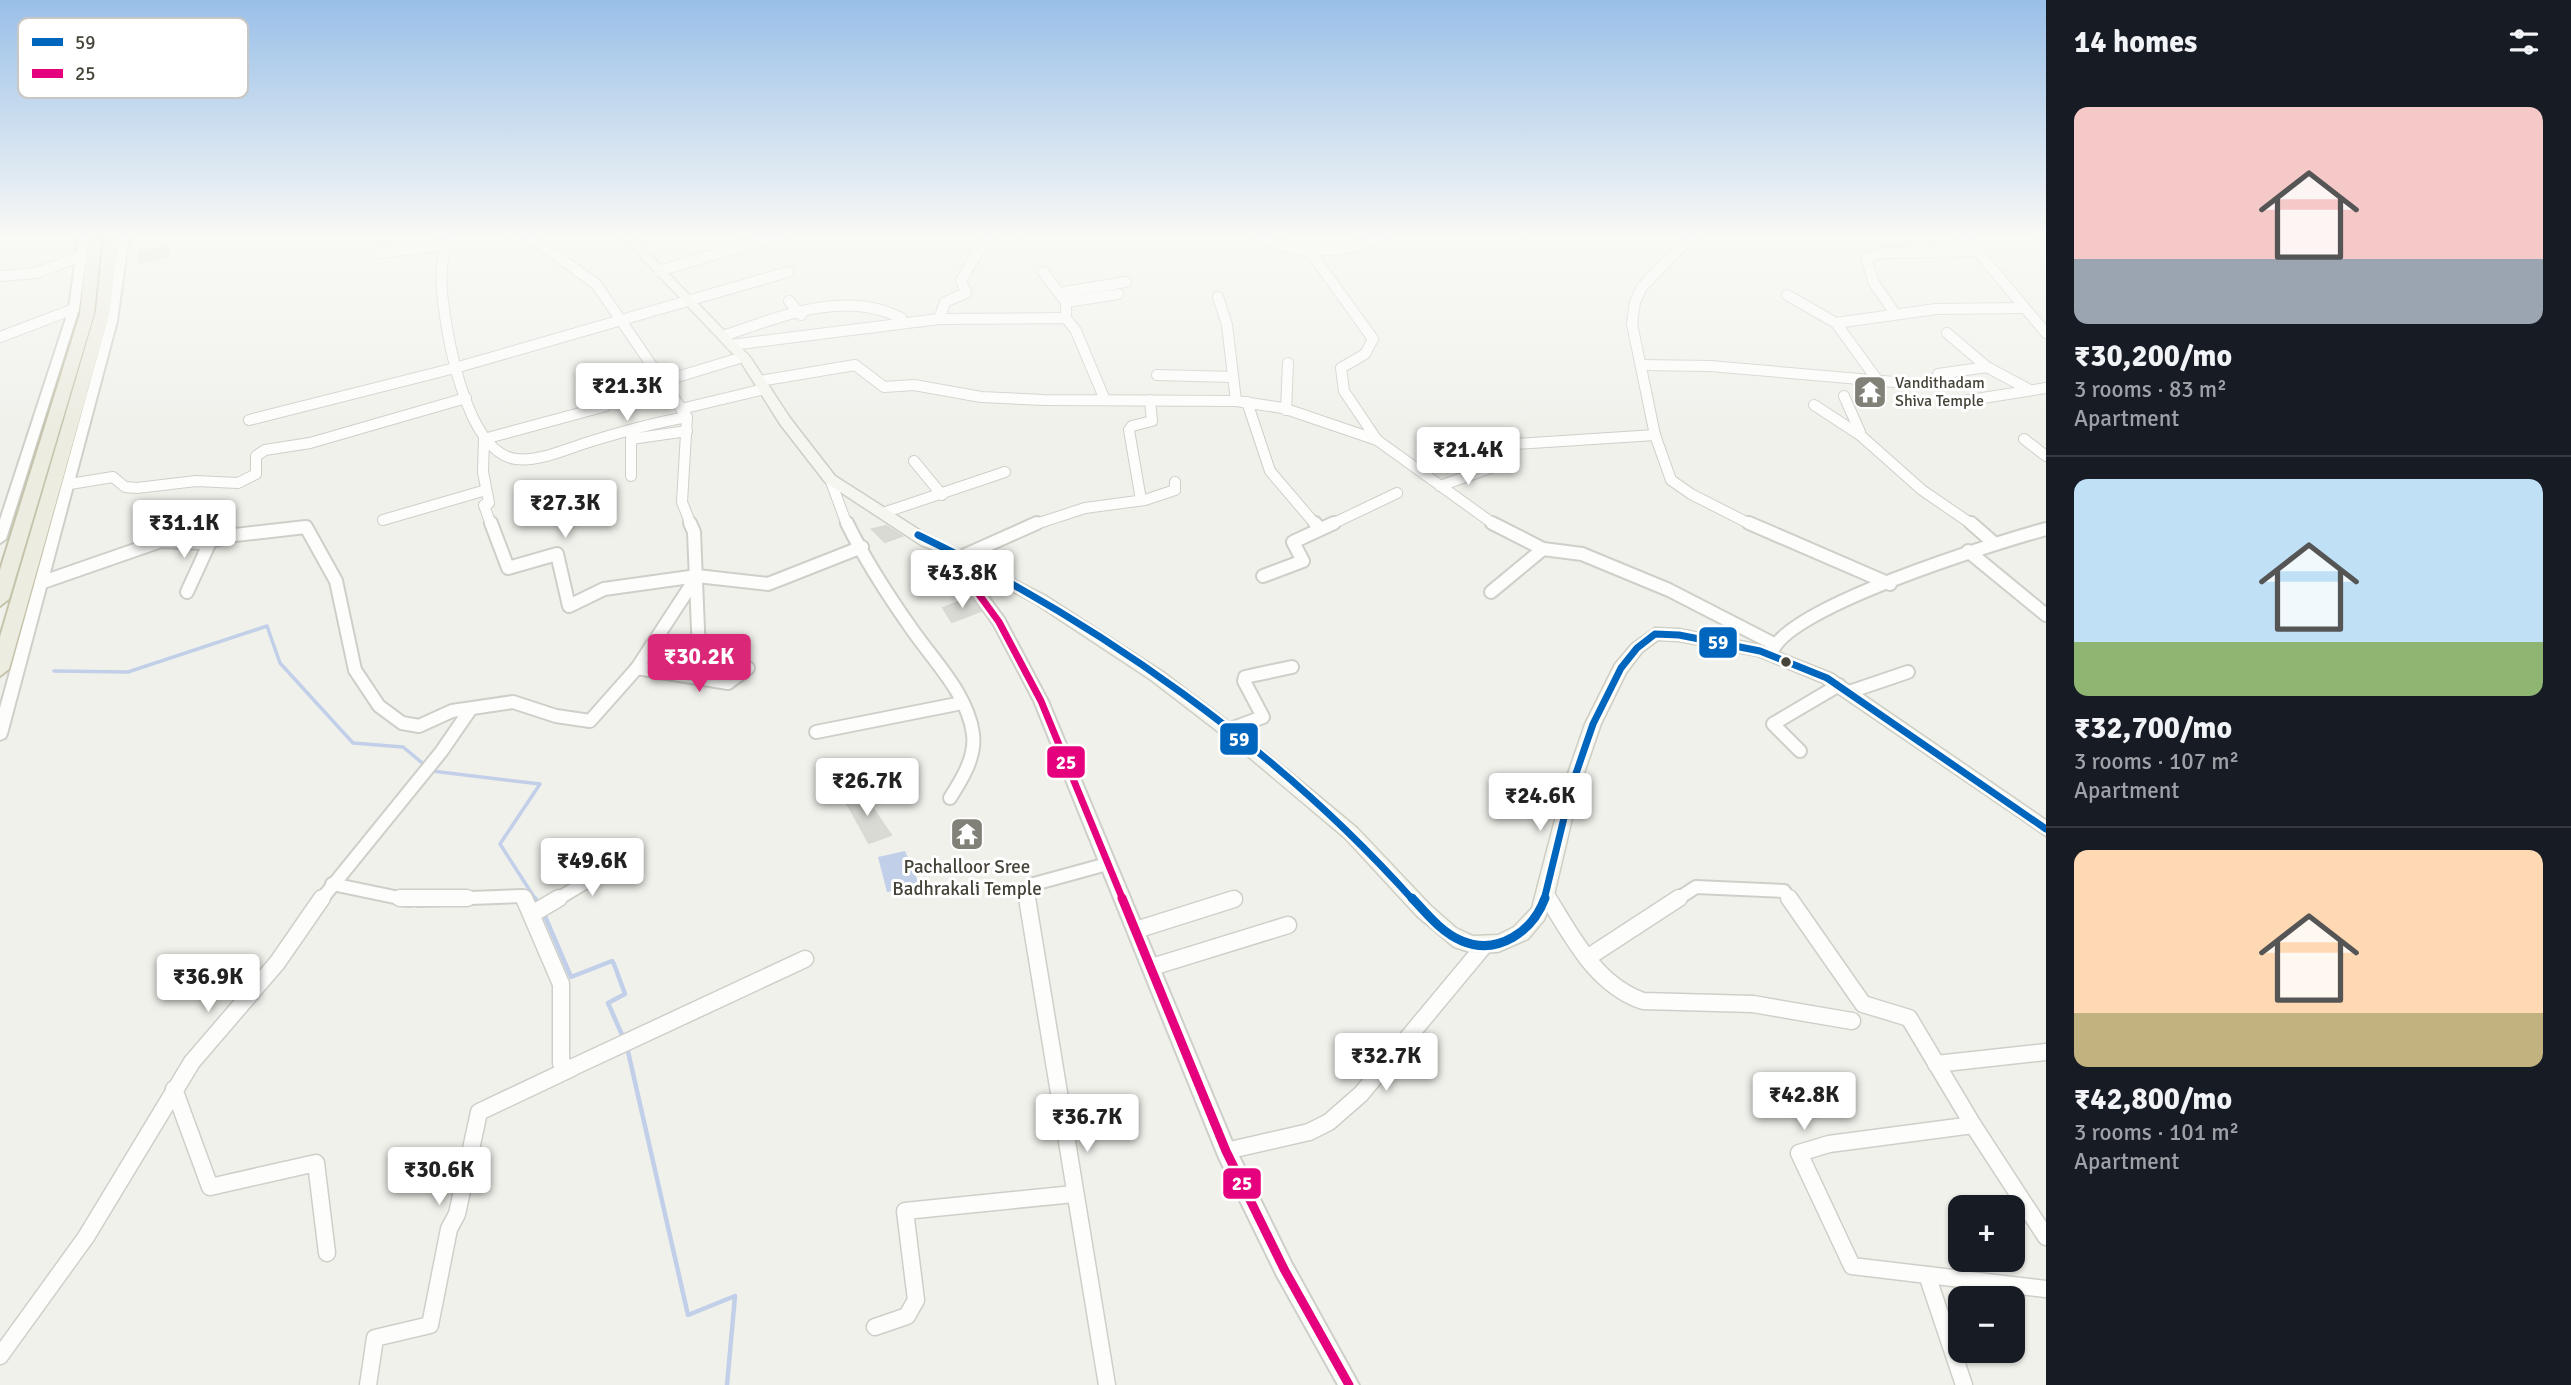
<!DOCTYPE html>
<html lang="en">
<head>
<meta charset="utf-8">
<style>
  body { margin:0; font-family:Signika,sans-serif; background:#20242c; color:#f1f3f6; height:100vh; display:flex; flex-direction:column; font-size:26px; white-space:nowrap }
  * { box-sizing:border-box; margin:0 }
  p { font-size:23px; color:#9ea1a6 }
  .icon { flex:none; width:38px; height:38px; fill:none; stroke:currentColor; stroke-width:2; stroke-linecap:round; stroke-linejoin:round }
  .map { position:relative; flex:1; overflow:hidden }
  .panel { display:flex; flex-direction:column; background:#171b24; width:525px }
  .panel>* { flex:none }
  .buttons { position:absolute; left:1948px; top:1195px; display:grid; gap:14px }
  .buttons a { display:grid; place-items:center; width:77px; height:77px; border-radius:14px; background:#171b24; box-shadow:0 2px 5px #0004; font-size:35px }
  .price { position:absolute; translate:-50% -60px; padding:0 16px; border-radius:7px; background:#fff; color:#222; font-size:23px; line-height:46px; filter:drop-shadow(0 2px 4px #0008) }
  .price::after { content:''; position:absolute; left:50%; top:42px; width:21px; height:16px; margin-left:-10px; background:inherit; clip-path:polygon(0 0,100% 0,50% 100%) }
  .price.selected { background:#db2777; color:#fff }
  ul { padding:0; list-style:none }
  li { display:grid; align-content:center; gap:14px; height:371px; padding:0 28px }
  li+li { border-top:2px solid #363941 }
  li span { display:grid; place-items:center; height:217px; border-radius:14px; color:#555 }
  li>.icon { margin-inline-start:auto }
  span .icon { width:126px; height:126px; fill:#fffc; stroke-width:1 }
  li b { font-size:30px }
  h2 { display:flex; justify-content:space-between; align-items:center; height:84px; padding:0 28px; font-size:30px }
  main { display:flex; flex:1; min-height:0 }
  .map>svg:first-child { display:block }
  .water { fill:#c2cfe9 }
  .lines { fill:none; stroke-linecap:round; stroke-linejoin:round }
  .stream-far1 { stroke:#c2cfe9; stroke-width:3.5 }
  .stream { stroke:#c2cfe9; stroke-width:4.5 }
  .building { fill:#dadad5; stroke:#d9d8d2; stroke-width:2 }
  .minor-far2-casing { stroke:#cfcfca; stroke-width:12 }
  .minor-far1-casing { stroke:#cfcfca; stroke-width:16 }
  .minor-casing { stroke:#cfcfca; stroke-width:19 }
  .tertiary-casing { stroke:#cfcfca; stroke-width:4 }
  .secondary-casing { stroke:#cecec3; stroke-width:3 }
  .trunk-casing { stroke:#c6c3ab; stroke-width:4 }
  .minor-far2 { stroke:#fdfdfc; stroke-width:10 }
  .minor-far1 { stroke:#fdfdfc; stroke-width:12 }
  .minor { stroke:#fdfdfc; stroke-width:16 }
  .tertiary { fill:#fdfdfc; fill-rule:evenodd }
  .secondary { fill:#f6f6f0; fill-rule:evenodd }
  .trunk { fill:#edece1; fill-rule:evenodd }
  .bus-1-far1-casing { stroke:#fff; stroke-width:12 }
  .bus-1-casing { stroke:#fff; stroke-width:14 }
  .bus-2-far1-casing { stroke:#fff; stroke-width:12 }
  .bus-2-casing { stroke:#fff; stroke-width:14 }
  .bus-1-far1 { stroke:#0065bd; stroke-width:7 }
  .bus-1 { stroke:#0065bd; stroke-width:9 }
  .bus-2-far1 { stroke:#e5007d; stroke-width:7 }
  .bus-2 { stroke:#e5007d; stroke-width:9 }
  .bus-dot { fill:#464439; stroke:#fff; stroke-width:2.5 }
  .labels { text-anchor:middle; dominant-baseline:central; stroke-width:6; stroke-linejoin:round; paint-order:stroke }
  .far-poi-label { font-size:16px; fill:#464439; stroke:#fff; text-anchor:start }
  .poi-label { font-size:19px; fill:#464439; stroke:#fff }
  .key { fill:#fff; stroke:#c8c7c4; stroke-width:2 }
  .key-label { font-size:19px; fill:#464439 }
  .line-badge { stroke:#fff; stroke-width:2.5 }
  .badge-label { font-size:19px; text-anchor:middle; font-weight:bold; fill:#fff }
</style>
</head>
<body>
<main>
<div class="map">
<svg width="2046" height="1385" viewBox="0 0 2046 1385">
  <rect width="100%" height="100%" fill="#f1f1ec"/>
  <path class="water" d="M905 851 920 886 887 892 878 857Z"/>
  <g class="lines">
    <path class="stream-far1" d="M54 671 128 672 267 626 280 663 353 743 403 747 432 771 540 784 500 844 536 900"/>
    <g class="stream">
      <path d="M535 898 539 904"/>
      <path d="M544 914 571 977 612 961 614 964 625 994 608 1003 623 1037"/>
      <path d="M627 1047 688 1315 735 1296 727 1385"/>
    </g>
  </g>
  <g class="building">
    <path d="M169 246 168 257 138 263 139 251Z"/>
    <path d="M886 526 888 527 902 536 885 542 872 529Z"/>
    <path d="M971 597 981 611 952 622 943 608Z"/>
    <path d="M861 791 891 835 869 843 845 800Z"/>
  </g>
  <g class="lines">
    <g class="minor-far2-casing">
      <g id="minor-far2">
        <path d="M448 234C443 253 440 273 442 292 446 334 466 453 516 459 539 462 566 449 589 442 621 432 653 423 687 417L682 502 691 525"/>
        <path d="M526 234 596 284 687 417"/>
        <path d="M1257 234C1290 257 1353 254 1387 234"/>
        <path d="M1694 234 1642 287 1635 302 1632 324 1655 435 1671 480 1691 494 1752 525"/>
        <path d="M1963 234 2046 333"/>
        <path d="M1304 249 1312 254 1373 339 1365 354 1341 368 1344 391 1377 440 1495 525"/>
        <path d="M380 253 445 245"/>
        <path d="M659 271 783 234"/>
        <path d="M1043 272 1066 302V318"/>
        <path d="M0 276 36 273 81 256"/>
        <path d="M1059 293 1126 282"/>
        <path d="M1787 295 1836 323"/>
        <path d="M1218 297 1227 325 1236 401"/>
        <path d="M789 301 801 315"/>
        <path d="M1066 302 1118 294"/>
        <path d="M1894 312 1874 283 1866 258 1880 253 1978 251"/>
        <path d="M939 319 945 302 966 293 961 280 989 234"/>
        <path d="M1947 333 1987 367 2028 389"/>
        <path d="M723 336C779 317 845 289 901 318L902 323"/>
        <path d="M0 337 74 309"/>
        <path d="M731 345 939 319 1066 318 1076 331 1105 400"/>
        <path d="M1641 365 1710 366 1906 383"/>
        <path d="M1938 374 1987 367"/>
        <path d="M1157 375 1233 377"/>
        <path d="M664 381 743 357"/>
        <path d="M760 381 855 365 884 387 914 385 981 397 1044 400 1236 401 1283 408 1377 440"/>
        <path d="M1878 381 1836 323 1936 309 2021 308"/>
        <path d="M1844 396 1860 432"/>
        <path d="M1964 401 2046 388"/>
        <path d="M1247 402 1270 471 1316 525"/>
        <path d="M1814 405 1860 435 1922 490 1973 525"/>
        <path d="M681 409 764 389"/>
        <path d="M1286 410 1288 363"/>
        <path d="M249 420 455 368 788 272"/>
        <path d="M2024 439 2046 456"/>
        <path d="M914 461 942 495"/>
        <path d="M631 476V439L687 431"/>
        <path d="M830 479 847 525"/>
        <path d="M70 484 113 477 125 487 137 488 196 481 238 483 256 474V456L265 450 310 443 466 398"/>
        <path d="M1440 486 1493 467 1495 463 1481 449 1485 446 1655 435"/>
        <path d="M1141 500 1129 430 1132 426 1152 421 1150 400"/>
        <path d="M883 513 1005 472"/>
        <path d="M383 520 486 490"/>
        <path d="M491 525 484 505 489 503 483 472 484 439 606 406"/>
        <path d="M1033 525 1085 508 1145 500 1175 490V482"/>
        <path d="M1330 525 1397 493"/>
      </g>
    </g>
    <g class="minor-far1-casing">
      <g id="minor-far1">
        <path d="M491 523 508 568 557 554 569 606 604 589 697 576"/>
        <path d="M690 523 694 532 700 678"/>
        <path d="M847 523C865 560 887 594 911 628 932 659 968 694 973 734 976 757 962 779 950 798"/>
        <path d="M1315 523 1320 529"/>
        <path d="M1492 523 1543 549 1582 554 1669 590 1774 644"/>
        <path d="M1749 523 1890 584"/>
        <path d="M1971 523 1995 544"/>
        <path d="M1968 551 2046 615"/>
        <path d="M963 556 1037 523"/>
        <path d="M1263 576 1303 561 1293 542 1334 523"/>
        <path d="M43 582 161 541 202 543 235 535 306 527 336 581 355 670 379 706 402 723 419 726 452 711 513 702 556 716 590 721 637 668 697 576 768 584 862 547"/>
        <path d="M187 592 210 542"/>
        <path d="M1491 592 1543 549"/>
        <path d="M1773 650C1791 606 1995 543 2046 529"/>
        <path d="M637 668 728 683 748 668"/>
        <path d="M1849 692 1908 672"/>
        <path d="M1225 731 1263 717 1244 681 1245 677 1292 667"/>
        <path d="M816 732 962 703"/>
        <path d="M1800 751 1773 724 1839 685"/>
        <path d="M332 884 409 900"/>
        <path d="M1545 894 1549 900"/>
        <path d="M321 900 441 752 470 710"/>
        <path d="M418 900 522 896 525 900"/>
        <path d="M556 900 634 853"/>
        <path d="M1028 900 1027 895 1034 884 1107 864"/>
        <path d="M1676 900 1696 887 1784 891 1790 900"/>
      </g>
    </g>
    <g class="minor-casing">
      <g id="minor">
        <path d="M400 898H467"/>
        <path d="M524 898 561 984V1063L569 1069 805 959"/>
        <path d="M1027 898 1107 1385"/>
        <path d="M1548 898C1573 938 1596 985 1643 1001L1753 1004 1852 1021"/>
        <path d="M1789 898 1863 1004 1909 1018 1973 1125 2046 1237"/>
        <path d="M532 914 559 898"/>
        <path d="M1136 930 1234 899"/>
        <path d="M1587 958 1679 898"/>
        <path d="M1152 967 1288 925"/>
        <path d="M1936 1064 2046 1052"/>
        <path d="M174 1089 210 1187 316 1163 327 1253"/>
        <path d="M1973 1125 1829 1144 1799 1153 1852 1266 2046 1289"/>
        <path d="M1226 1151 1309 1132 1329 1122 1361 1094 1484 946"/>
        <path d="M1927 1275 1964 1385"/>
        <path d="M875 1327 907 1316 916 1300 905 1211 1074 1194"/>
        <path d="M0 1356 86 1237 192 1062 277 963 322 898"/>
        <path d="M368 1385 375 1338 430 1325 449 1229 457 1214 479 1112 572 1068"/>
      </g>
    </g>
    <g class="tertiary-casing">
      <g id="tertiary">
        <path d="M79 234H89L79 309 6 539 0 543V520L69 309Z"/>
        <path d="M119 234H129L117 321 7 734 5 738 0 740V708L107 321Z"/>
        <path d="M956 558 961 560 1004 618 1048 701 1233 1144 1291 1262 1359 1385H1338L1277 1276 1219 1158 1034 701 994 625 950 563Z"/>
      </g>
    </g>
    <g class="secondary-casing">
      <path id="secondary" d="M619 234H630L750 357 790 418 835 476 921 531 1046 596 1163 672 1237 728 1357 828 1430 905 1456 928 1473 936 1498 935 1514 927 1532 908 1564 785 1585 724 1615 664 1632 644 1655 628 1679 629 1760 645 1833 674 2046 820V836L1821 682 1758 656 1679 641 1658 640 1642 652 1626 673 1601 724 1580 785 1554 895 1544 920 1528 939 1498 952 1473 953 1454 947 1417 916 1345 838 1225 737 1151 680 1036 604 944 554 921 545 825 482 780 424 741 362Z"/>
    </g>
    <g class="trunk-casing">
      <g id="trunk">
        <path d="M88 234H102L94 314 9 599 0 606V570L80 314Z"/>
        <path d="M104 234H118L110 311 9 669 0 676V637L96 311Z"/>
      </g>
    </g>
    <use href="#minor-far2" class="minor-far2"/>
    <use href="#minor-far1" class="minor-far1"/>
    <use href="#minor" class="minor"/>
    <use href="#tertiary" class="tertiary"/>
    <use href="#secondary" class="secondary"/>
    <use href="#trunk" class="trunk"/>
    <g class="bus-1-far1-casing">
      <g id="bus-1-far1">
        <path d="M918 535C1100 623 1278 749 1413 900"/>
        <path d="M1544 900 1572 785 1593 724 1621 668 1637 648 1655 634 1679 635 1760 651 1827 678 2046 829"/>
      </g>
    </g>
    <g class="bus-1-casing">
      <path id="bus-1" d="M1412 898C1426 913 1442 933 1462 941 1498 956 1533 931 1545 898"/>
    </g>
    <g class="bus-2-far1-casing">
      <path id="bus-2-far1" d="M956 563 999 622 1041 701 1123 900"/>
    </g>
    <g class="bus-2-casing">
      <path id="bus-2" d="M1122 898 1226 1151 1284 1269 1349 1385"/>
    </g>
    <use href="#bus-1-far1" class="bus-1-far1"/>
    <use href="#bus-1" class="bus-1"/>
    <use href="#bus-2-far1" class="bus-2-far1"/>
    <use href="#bus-2" class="bus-2"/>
  </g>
  <linearGradient id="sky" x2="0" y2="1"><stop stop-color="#99bfe8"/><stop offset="0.55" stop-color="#f9f9f6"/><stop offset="1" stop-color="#f9f9f6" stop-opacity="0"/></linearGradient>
  <rect width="2046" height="428" fill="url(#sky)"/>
  <defs>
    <g id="temple-square" transform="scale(1.75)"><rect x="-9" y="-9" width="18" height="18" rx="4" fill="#828178" stroke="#fff"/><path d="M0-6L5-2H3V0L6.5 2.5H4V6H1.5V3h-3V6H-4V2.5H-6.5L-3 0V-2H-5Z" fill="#fff"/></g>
  </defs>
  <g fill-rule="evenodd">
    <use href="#temple-square" x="1870" y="392"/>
    <use href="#temple-square" x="967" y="834"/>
  </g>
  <circle class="bus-dot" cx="1786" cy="662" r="6"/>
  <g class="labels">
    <g class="far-poi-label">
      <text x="1895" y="383">Vandithadam<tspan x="1895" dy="18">Shiva Temple</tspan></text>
    </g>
    <g class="poi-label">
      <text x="967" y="867">Pachalloor Sree<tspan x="967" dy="22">Badhrakali Temple</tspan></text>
    </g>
  </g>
  <rect x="18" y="18" width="230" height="80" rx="10" class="key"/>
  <rect x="32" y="38" width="31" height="8" fill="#0065bd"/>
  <rect x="32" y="69" width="31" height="9" fill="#e5007d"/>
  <g class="key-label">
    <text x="75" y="49">59</text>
    <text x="75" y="80">25</text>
  </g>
  <g class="line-badge">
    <rect x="1698" y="626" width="40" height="33" rx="7" fill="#0065bd"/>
    <rect x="1219" y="722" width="40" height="34" rx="7" fill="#0065bd"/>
    <rect x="1046" y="745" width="40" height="34" rx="7" fill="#e5007d"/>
    <rect x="1222" y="1167" width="40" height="33" rx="7" fill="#e5007d"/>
  </g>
  <g class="badge-label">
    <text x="1718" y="649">59</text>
    <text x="1239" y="746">59</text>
    <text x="1066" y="769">25</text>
    <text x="1242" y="1190">25</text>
  </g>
</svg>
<div class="buttons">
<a>+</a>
<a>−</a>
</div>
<b class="price" style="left:627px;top:423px">₹21.3K</b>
<b class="price" style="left:1468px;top:487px">₹21.4K</b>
<b class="price" style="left:565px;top:540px">₹27.3K</b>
<b class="price" style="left:184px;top:560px">₹31.1K</b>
<b class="price" style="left:962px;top:610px">₹43.8K</b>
<b class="price selected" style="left:699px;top:694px">₹30.2K</b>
<b class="price" style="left:867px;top:818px">₹26.7K</b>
<b class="price" style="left:1540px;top:833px">₹24.6K</b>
<b class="price" style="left:592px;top:898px">₹49.6K</b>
<b class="price" style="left:208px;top:1014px">₹36.9K</b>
<b class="price" style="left:1386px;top:1093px">₹32.7K</b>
<b class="price" style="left:1804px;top:1132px">₹42.8K</b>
<b class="price" style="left:1087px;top:1154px">₹36.7K</b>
<b class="price" style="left:439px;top:1207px">₹30.6K</b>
</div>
<section class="panel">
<h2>14 homes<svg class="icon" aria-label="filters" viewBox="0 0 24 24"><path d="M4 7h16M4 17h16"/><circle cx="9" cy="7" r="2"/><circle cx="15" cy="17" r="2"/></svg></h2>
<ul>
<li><span style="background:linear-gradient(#f6c9c9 70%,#9aa5b1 0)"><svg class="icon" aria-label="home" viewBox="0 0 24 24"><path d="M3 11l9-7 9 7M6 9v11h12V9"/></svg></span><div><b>₹30,200/mo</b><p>3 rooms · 83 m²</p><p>Apartment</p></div></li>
<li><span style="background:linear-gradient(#bfe0f5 75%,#8fb573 0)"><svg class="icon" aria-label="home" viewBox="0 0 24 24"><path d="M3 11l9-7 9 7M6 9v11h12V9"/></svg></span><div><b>₹32,700/mo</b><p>3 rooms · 107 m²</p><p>Apartment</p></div></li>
<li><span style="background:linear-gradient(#ffd9b3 75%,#c2b280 0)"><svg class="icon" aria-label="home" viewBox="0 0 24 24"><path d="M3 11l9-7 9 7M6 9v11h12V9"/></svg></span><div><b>₹42,800/mo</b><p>3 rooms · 101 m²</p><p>Apartment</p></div></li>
</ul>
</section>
</main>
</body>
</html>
